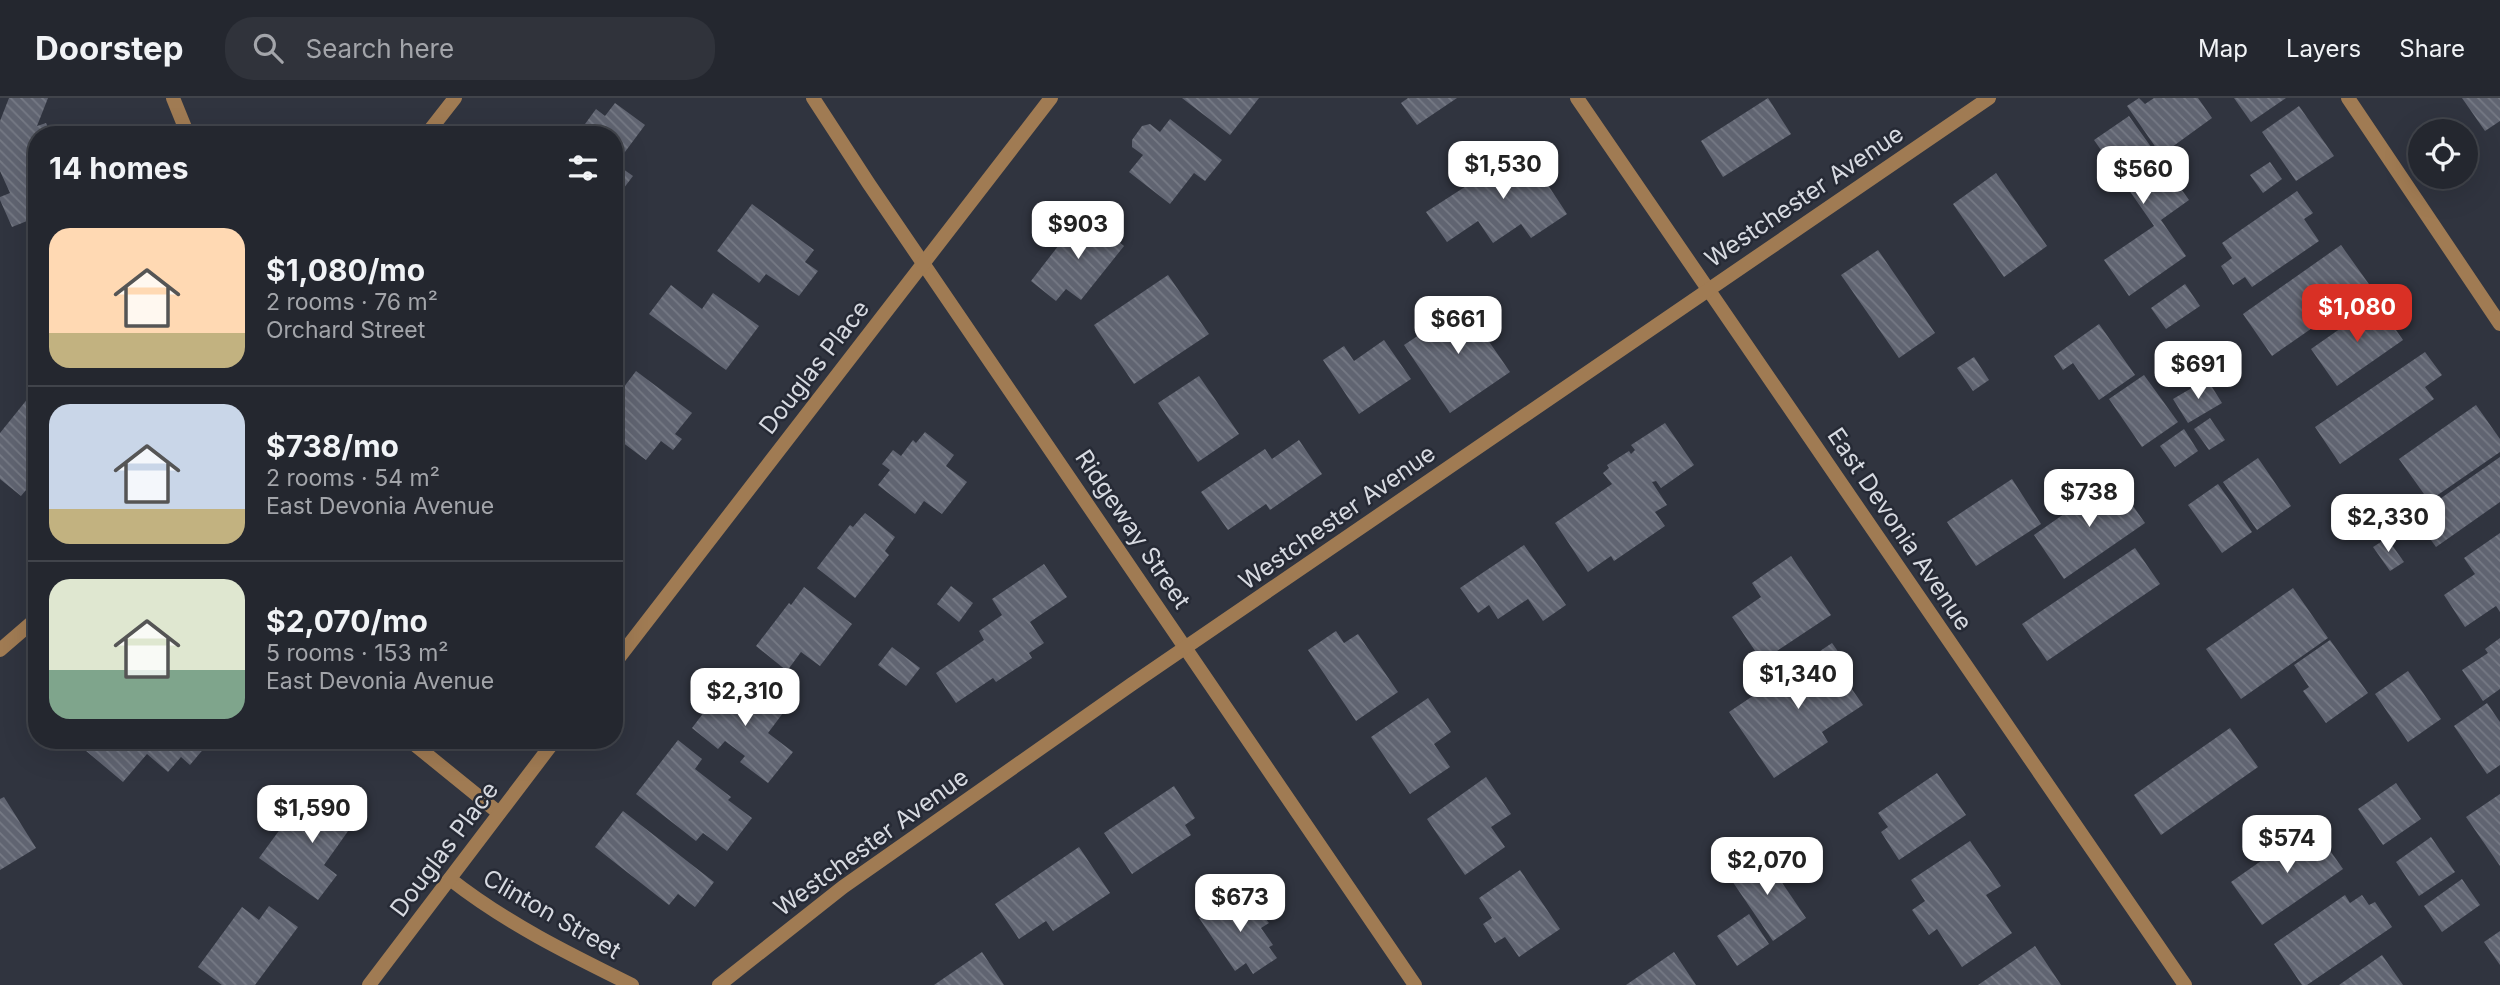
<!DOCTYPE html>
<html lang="en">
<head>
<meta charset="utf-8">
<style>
  body { margin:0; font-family:Inter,sans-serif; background:#30333b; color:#f1f3f6; height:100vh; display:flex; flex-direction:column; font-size:26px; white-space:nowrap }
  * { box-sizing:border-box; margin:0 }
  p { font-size:23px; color:#a3a5aa }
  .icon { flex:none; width:38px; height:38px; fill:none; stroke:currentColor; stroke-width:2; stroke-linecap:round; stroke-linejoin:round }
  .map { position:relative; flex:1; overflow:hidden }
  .details { position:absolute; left:28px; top:28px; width:595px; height:623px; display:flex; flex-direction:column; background:#24272f; border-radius:28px; box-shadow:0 7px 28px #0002,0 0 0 2px #41444b }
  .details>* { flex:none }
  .fabs { position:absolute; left:2408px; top:21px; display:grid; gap:14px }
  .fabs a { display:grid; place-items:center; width:70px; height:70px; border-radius:50%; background:#24272f; box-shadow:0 7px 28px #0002,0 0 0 2px #41444b; font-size:35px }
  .price { position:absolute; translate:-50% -60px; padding:0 16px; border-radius:14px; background:#fff; color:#222; font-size:23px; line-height:46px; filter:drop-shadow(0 2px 4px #0008) }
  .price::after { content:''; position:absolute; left:50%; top:42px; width:21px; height:16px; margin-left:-10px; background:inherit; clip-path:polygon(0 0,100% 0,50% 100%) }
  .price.active { background:#d93025; color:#fff }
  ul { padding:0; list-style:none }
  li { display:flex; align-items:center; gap:21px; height:175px; padding:0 21px }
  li+li { border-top:2px solid #41444b }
  li span { display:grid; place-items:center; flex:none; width:196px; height:140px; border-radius:21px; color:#555 }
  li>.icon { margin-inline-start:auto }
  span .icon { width:84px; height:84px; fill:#fffc; stroke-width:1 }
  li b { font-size:30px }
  h2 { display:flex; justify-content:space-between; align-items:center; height:84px; padding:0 21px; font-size:30px }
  header { display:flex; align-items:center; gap:42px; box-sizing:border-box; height:98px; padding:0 35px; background:#24272f; border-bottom:2px solid #41444b }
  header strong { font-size:33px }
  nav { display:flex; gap:38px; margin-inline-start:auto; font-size:24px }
  .search { width:490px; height:63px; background:#30333b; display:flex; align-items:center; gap:18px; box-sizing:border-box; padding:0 24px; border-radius:28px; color:#a3a5aa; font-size:26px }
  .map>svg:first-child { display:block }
  .building { fill:url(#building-back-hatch) }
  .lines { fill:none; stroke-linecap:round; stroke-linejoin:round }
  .street { stroke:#a07b53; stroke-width:14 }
  .labels { text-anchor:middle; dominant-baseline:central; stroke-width:5; stroke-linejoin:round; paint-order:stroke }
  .street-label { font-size:24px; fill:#d7dae1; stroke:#262a35 }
</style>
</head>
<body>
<header>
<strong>Doorstep</strong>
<div class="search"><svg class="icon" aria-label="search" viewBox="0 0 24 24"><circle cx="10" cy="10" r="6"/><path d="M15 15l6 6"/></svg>Search here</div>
<nav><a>Map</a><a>Layers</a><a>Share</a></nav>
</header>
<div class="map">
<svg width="2500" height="887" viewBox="0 0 2500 887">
  <defs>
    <pattern id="building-back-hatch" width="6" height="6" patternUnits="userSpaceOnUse" patternTransform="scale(1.75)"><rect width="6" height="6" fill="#606471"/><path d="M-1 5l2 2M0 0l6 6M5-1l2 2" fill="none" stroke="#767a85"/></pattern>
  </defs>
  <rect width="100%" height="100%" fill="#30343f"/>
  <g class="building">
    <path d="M9 0H48L37 28 46 25 51 37H37V119L12 129 0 102V99L10 95 0 73V23Z"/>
    <path d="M1182 0H1259L1230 37Z"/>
    <path d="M1408 0H1457L1417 27 1401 5Z"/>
    <path d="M1768 0 1791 36 1723 79 1701 43Z"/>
    <path d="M2139 0 2145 6 2154 0H2198L2212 20 2161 57 2127 8Z"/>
    <path d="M2234 0H2286L2251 24Z"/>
    <path d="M2462 0H2500V23L2485 33Z"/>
    <path d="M615 5 645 27 616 66 633 78 614 103V37H577L596 11 605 18Z"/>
    <path d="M2299 8 2334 58 2296 83 2262 34Z"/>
    <path d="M2129 18 2189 102 2161 122 2186 158 2129 198 2104 162 2154 128 2094 42Z"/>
    <path d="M1170 21 1222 62 1205 83 1194 75 1170 106 1129 74 1143 57 1132 49V42L1142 28 1150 26 1160 34Z"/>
    <path d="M1536 46 1554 74 1544 81 1567 116 1531 140 1521 126 1493 145 1478 123 1447 144 1426 114 1474 83 1476 86Z"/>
    <path d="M2270 64 2282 81 2263 95 2250 77Z"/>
    <path d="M1996 75 2047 148 2004 179 1953 106Z"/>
    <path d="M2297 93 2313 115 2304 121 2319 143 2252 189 2245 179 2233 187 2221 168 2232 160 2222 145Z"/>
    <path d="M752 106 814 152 805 164 818 173 799 198 766 176 759 185 717 153Z"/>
    <path d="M1083 116 1124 148 1081 202 1066 191 1056 203 1031 183Z"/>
    <path d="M2341 147 2371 189 2272 258 2243 216Z"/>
    <path d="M1878 152 1935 235 1899 260 1841 177Z"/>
    <path d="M1168 177 1209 236 1134 286 1094 227Z"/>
    <path d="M2185 186 2200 208 2166 231 2151 210Z"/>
    <path d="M671 187 702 211 713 195 759 228 726 272 649 216Z"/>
    <path d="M1476 199 1493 223 1481 232 1510 274 1450 315 1404 247Z"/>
    <path d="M2377 205 2403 242 2337 288 2311 251Z"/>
    <path d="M2099 226 2135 277 2099 302 2073 265 2063 272 2054 258Z"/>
    <path d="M1384 242 1411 281 1359 316 1323 262 1344 248 1354 263Z"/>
    <path d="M2425 254 2442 277 2425 289 2434 301 2340 366 2315 329Z"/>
    <path d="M1974 259 1989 282 1973 293 1957 270Z"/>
    <path d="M636 273 692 315 675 336 682 341 673 352 661 343 646 362 614 338V302Z"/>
    <path d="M2144 277 2178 324 2142 349 2109 301Z"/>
    <path d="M1199 278 1239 336 1198 364 1158 305Z"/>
    <path d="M2207 281 2222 305 2188 325 2173 301Z"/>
    <path d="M29 299 37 306V379L21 398 0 381V335Z"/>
    <path d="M2476 307 2500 341V354L2429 403 2399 361Z"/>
    <path d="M2210 320 2225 342 2209 352 2194 331Z"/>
    <path d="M1665 325 1694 367 1661 390 1656 383 1652 384 1667 407 1655 414 1665 428 1614 463 1611 458 1588 474 1555 425 1612 386 1603 375 1609 370 1607 367 1629 353 1631 356 1635 352 1631 347Z"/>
    <path d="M2184 331 2198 353 2175 369 2160 348Z"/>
    <path d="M925 334 954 357 946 368 967 384 942 416 924 403 915 416 878 387 890 372 882 366 893 352 901 358 913 342 916 345Z"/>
    <path d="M1299 342 1322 376 1270 412 1266 406 1228 432 1201 394 1265 351 1272 361Z"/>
    <path d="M2500 359V404L2436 449 2414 419Z"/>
    <path d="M2258 360 2291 408 2257 432 2223 384Z"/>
    <path d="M2012 381 2041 426 1976 468 1947 424Z"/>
    <path d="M2114 381 2145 425 2064 481 2034 437Z"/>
    <path d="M2218 386 2252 434 2222 455 2188 407Z"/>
    <path d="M865 415 895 439 885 453 889 457 855 500 817 470 850 427 853 429Z"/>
    <path d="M2500 435V514L2496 508 2465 529 2444 497 2475 476 2464 460Z"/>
    <path d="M2387 440 2404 464 2390 473 2373 449Z"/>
    <path d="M1524 447 1566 507 1543 523 1528 501 1498 521 1489 507 1478 515 1460 490Z"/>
    <path d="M2135 450 2160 486 2047 563 2022 526Z"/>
    <path d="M1791 458 1831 517 1762 563 1732 519 1761 499 1752 485Z"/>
    <path d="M1044 466 1067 499 1030 524 1044 545 1029 555 1032 560 996 584 993 580 956 605 936 575 984 542 979 533 1002 517 992 501Z"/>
    <path d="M951 488 973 505 959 524 937 506Z"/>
    <path d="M804 489 852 526 820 568 801 554 787 573 756 548 789 505 791 507Z"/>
    <path d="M2293 490 2328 540 2241 601 2206 551Z"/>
    <path d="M1336 533 1344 545 1358 536 1398 594 1356 623 1308 552Z"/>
    <path d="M2500 540V591L2483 603 2462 572 2488 555 2485 551Z"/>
    <path d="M2330 542 2368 595 2326 625 2303 593 2309 589 2294 567Z"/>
    <path d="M1832 545 1851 572 1842 577 1863 607 1822 634 1828 644 1774 680 1729 614Z"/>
    <path d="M892 549 920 570 906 588 878 567Z"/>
    <path d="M2408 573 2441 621 2408 644 2375 596Z"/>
    <path d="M733 576 783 615 768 635 793 654 768 685 740 664 745 658 725 643 718 651 692 630Z"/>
    <path d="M1428 600 1451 634 1434 646 1450 669 1410 696 1371 639Z"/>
    <path d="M2487 605 2500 624V667L2487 676 2454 628Z"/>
    <path d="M2230 630 2258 669 2161 737 2134 697Z"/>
    <path d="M82 642H211L190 667 181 659 168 674 147 656 123 684 79 647Z"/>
    <path d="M678 642 702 661 695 671 731 699 728 702 752 720 727 753 703 735 696 743 636 696Z"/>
    <path d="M1937 675 1966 717 1899 762 1881 734 1888 729 1878 715Z"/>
    <path d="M1486 679 1511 716 1491 729 1505 749 1465 777 1427 721Z"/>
    <path d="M2396 685 2421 721 2383 747 2358 711Z"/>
    <path d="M1174 688 1195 720 1185 727 1191 737 1132 776 1104 735Z"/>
    <path d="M335 691 363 712 324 767 337 777 318 802 259 760 289 719 306 732Z"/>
    <path d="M2500 696V768L2466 719Z"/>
    <path d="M4 699 36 750 0 772V701Z"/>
    <path d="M623 713 714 784 695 809 678 796 669 807 595 749Z"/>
    <path d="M2312 727 2343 771 2262 827 2231 784Z"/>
    <path d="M2431 739 2455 774 2419 798 2396 764Z"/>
    <path d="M1970 743 2001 788 1986 797 2012 835 1962 869 1937 831 1929 837 1912 812 1925 803 1911 782Z"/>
    <path d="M1079 749 1110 795 1053 833 1046 823 1019 841 995 806Z"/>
    <path d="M1762 755 1806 820 1773 843 1728 777Z"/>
    <path d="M1520 772 1560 831 1519 859 1505 839 1495 845 1483 826 1492 820 1479 800Z"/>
    <path d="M2462 781 2480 807 2442 834 2424 808Z"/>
    <path d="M1237 795 1250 814 1257 809 1269 825 1261 830 1273 847 1269 849 1277 860 1253 876 1246 865 1235 873 1199 820Z"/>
    <path d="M2345 797 2350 805 2362 797 2369 807 2375 804 2392 829 2307 887H2302L2274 846Z"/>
    <path d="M269 808 298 829 255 887H222L198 869 242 809 259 822Z"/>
    <path d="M1749 816 1769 846 1737 868 1717 838Z"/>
    <path d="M2500 833V867L2484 844Z"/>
    <path d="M2035 848 2061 887H1978Z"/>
    <path d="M982 854 1004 887H934Z"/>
    <path d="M1674 854 1696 887H1626Z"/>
    <path d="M2382 857 2403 887H2339Z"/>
  </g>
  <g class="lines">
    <g class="street">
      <path d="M173 0 188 37"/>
      <path d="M813 0 869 86 1415 887"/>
      <path d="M1577 0 2185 887"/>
      <path d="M2348 0 2500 226"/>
      <path d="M426 37 455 0"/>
      <path d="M0 552 37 520"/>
      <path d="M614 566 1051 0"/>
      <path d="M409 642 499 715"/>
      <path d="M450 781C506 825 569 856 632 887"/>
      <path d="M369 887 555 642"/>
      <path d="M719 887 843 789 1132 586 1989 0"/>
    </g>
  </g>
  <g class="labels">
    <g class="street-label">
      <text transform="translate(1804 98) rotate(-34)">Westchester Avenue</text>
      <text transform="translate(814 269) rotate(-52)">Douglas Place</text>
      <text transform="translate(1337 419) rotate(-35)">Westchester Avenue</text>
      <text transform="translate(1133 431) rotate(56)">Ridgeway Street</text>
      <text transform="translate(1900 431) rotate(56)">East Devonia Avenue</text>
      <text transform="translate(871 744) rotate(-36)">Westchester Avenue</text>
      <text transform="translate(444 751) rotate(-53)">Douglas Place</text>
      <text transform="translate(552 816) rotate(30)">Clinton Street</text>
    </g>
  </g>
</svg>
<div class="fabs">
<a><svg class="icon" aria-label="locate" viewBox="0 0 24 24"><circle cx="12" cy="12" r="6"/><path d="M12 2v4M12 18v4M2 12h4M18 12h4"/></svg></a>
</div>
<b class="price" style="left:1503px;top:103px">$1,530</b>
<b class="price" style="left:2143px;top:108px">$560</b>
<b class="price" style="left:1078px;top:163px">$903</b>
<b class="price active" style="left:2357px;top:246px">$1,080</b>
<b class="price" style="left:1458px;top:258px">$661</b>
<b class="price" style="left:2198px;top:303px">$691</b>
<b class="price" style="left:2089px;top:431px">$738</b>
<b class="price" style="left:2388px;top:456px">$2,330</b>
<b class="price" style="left:1798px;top:613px">$1,340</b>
<b class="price" style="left:745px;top:630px">$2,310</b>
<b class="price" style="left:312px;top:747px">$1,590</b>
<b class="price" style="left:2287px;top:777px">$574</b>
<b class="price" style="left:1767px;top:799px">$2,070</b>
<b class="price" style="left:1240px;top:836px">$673</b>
<section class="details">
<h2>14 homes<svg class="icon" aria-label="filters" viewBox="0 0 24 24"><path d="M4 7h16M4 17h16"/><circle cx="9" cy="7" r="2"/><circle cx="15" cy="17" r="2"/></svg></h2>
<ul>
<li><span style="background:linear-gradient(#ffd9b3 75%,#c2b280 0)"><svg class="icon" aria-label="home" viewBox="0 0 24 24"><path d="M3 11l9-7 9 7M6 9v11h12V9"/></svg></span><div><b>$1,080/mo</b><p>2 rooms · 76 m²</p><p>Orchard Street</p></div></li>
<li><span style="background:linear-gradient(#c9d6e8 75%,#c2b280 0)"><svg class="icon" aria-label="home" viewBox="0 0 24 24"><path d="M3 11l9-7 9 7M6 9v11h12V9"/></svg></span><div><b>$738/mo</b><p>2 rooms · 54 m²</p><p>East Devonia Avenue</p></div></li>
<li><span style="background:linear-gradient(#dfe7d0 65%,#7fa58c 0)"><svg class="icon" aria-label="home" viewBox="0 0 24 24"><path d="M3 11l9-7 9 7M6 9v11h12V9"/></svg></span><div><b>$2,070/mo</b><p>5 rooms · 153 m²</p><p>East Devonia Avenue</p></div></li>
</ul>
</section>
</div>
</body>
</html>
